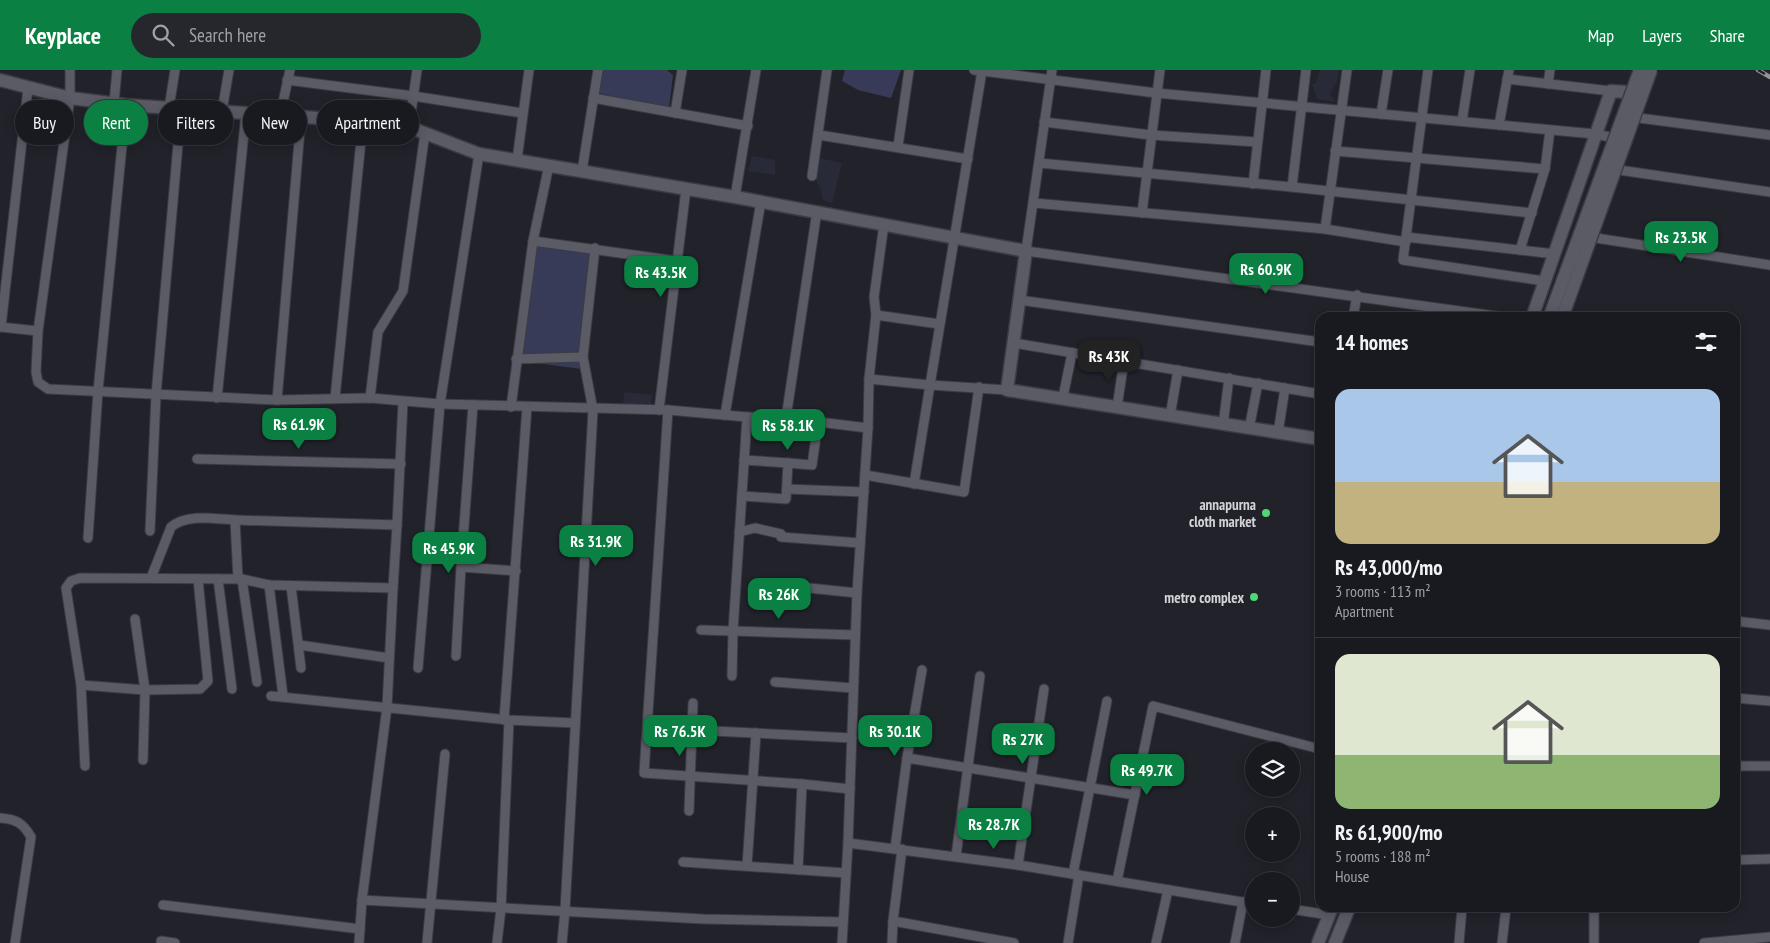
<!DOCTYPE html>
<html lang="en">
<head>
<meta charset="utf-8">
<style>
  body { margin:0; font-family:"PT Sans Narrow",sans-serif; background:#26272d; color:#f1f3f6; height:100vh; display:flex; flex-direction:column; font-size:19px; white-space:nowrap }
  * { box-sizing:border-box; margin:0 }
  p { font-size:16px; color:#9fa1a5 }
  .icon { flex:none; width:28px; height:28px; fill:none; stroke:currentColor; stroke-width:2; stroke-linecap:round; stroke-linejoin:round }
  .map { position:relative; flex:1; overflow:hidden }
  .panel { position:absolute; left:1315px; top:242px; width:425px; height:600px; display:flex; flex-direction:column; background:#191a20; border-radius:15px; box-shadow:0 2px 12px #0003,0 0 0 1px #37383e }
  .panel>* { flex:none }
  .guide { position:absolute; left:15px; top:30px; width:475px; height:45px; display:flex; gap:10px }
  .tools { position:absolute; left:1245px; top:672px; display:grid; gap:10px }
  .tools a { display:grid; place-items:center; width:55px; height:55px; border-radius:50%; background:#191a20; box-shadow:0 2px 12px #0003,0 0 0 1px #37383e; font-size:25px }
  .price { position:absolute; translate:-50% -42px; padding:0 11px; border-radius:10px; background:#0b8043; color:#fff; font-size:16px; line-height:32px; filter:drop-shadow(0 1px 2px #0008) }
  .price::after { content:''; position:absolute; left:50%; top:30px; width:15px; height:11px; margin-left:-8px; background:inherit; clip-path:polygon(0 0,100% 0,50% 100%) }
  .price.current { background:#222; color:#fff }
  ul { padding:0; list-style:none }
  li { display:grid; align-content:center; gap:10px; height:265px; padding:0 20px }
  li+li { border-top:1px solid #37383e }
  li span { display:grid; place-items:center; height:155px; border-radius:15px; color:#555 }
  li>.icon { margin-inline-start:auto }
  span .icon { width:90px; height:90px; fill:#fffc; stroke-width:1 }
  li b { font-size:21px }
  h2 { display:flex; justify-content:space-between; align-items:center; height:60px; padding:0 20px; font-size:21px }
  .chip { padding:0 18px; border-radius:22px; background:#191a20; box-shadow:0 2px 12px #0003,0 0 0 1px #37383e; font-size:18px; line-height:45px }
  .chip.current { background:#0b8043; color:#fff }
  header { display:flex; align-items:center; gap:30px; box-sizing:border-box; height:70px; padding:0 25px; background:#0b8043; color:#fff }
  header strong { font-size:24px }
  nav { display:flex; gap:28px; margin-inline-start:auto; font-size:18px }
  .search { width:350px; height:45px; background:#26272d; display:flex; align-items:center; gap:12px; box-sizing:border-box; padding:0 18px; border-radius:28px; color:#9fa1a5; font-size:19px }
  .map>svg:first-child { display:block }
  .built { fill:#282a37 }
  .green { fill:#383b57 }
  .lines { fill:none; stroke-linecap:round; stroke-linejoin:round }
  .street-casing { stroke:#3b3c43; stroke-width:11 }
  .secondary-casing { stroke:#3b3c43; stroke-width:15 }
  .street { stroke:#5a5b65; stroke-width:9 }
  .secondary { stroke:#5a5b65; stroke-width:12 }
  .rail-casing { stroke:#929399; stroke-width:4.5 }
  .rail { stroke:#21222a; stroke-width:2.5; stroke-dasharray:8; stroke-linecap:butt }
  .secondary-bridge-casing { stroke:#3b3c43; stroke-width:15; stroke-linecap:butt }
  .secondary-bridge { stroke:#5a5b65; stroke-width:12 }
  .poi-dot { fill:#4fd675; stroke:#21222a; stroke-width:2 }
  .labels { text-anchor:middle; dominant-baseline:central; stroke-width:4.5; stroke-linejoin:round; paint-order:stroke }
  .poi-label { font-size:15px; font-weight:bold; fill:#d2d3d9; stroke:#21222a; text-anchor:end }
</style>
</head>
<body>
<header>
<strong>Keyplace</strong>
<div class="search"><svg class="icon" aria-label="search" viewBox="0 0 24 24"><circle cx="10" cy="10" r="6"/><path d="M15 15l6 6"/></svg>Search here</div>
<nav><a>Map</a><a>Layers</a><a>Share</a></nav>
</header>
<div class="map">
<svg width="1770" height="873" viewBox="0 0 1770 873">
  <rect width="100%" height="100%" fill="#21222a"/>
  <g class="built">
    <path d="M1320 0H1339L1337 11 1330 24 1335 32 1317 29 1312 14 1316 13Z"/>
    <path d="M752 86 775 90V105L748 101Z"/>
    <path d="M819 88 842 93 832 133 823 130 821 121 815 108Z"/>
    <path d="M624 322 652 325 651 334H623Z"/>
  </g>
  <g class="green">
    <path d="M601 0H667L673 5 669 38 598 23Z"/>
    <path d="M845 0H901L891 28 858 20 842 11Z"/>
    <path d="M536 175 593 184 581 299 522 291Z"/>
  </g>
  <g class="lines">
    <g class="street-casing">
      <g id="street">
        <path d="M70 0V28L38 261 36 302 38 312 48 319 277 330 370 328 440 334 668 340"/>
        <path d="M974 0 1156 23 1595 64 1620 69"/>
        <path d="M1052 0 1026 181 1510 248"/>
        <path d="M1428 0 1403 190 1544 211"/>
        <path d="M982 1 930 315 1007 320"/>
        <path d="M1507 9 1611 21"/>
        <path d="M287 10 413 26 522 43"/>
        <path d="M1548 14 1550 0"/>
        <path d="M593 28 748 56"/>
        <path d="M114 33 117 0"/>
        <path d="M169 38 175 0"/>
        <path d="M222 41 229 0"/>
        <path d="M675 43 682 0"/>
        <path d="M1381 44 1388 0"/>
        <path d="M280 46 290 0"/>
        <path d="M1639 48 1770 65"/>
        <path d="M1462 51 1470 0"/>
        <path d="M1044 52 1151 65 1257 72"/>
        <path d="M1499 55 1509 0"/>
        <path d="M409 57 417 0"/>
        <path d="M819 65 968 89"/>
        <path d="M898 76 909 0"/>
        <path d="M1335 81 1545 99"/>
        <path d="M517 90 529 0"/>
        <path d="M1039 93 1292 117 1532 143"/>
        <path d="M1619 100 1770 122"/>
        <path d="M582 101 598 0"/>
        <path d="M812 106 827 0"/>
        <path d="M1253 114 1266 0"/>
        <path d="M1292 117 1306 0"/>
        <path d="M735 127 756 0"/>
        <path d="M1034 133 1325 159 1406 172"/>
        <path d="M1142 143 1160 0"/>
        <path d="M1325 159 1347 0"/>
        <path d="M1406 167 1555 184"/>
        <path d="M1596 168 1770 195"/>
        <path d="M533 171 677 191"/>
        <path d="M1520 180 1545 99 1550 60"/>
        <path d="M1019 230 1320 272"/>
        <path d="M876 245 874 227 884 154"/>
        <path d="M1353 248 1357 225"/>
        <path d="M0 257 38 261"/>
        <path d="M1 257 28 18"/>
        <path d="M1014 273 1320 324"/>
        <path d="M516 289 583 287"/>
        <path d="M869 309 876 245 939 254"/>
        <path d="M1063 327 1072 283"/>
        <path d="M217 328 246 43"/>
        <path d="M335 328 363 51"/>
        <path d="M370 328 378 262 403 221 425 63"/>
        <path d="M277 330 301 48"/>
        <path d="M511 337 533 171 549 95"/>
        <path d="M1117 337 1124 291"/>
        <path d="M659 340 686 119"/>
        <path d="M725 345 761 131"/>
        <path d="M1170 346 1178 300"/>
        <path d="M747 347 668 340 644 703 802 714 798 800"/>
        <path d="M786 348 817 141"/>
        <path d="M1223 355 1229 308"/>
        <path d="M868 358 869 309 930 315 914 414"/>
        <path d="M1249 359 1258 313"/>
        <path d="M1278 363 1285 318"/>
        <path d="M197 389 401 394"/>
        <path d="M744 390 788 393"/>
        <path d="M865 405 964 422 979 317"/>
        <path d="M787 419 864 422"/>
        <path d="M742 426 786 429 788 393 812 395 818 353"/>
        <path d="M397 455 403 332"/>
        <path d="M150 461 156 325 181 40"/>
        <path d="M739 462 755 458 781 464"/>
        <path d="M781 467 860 473"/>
        <path d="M88 468 98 321 126 35"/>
        <path d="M461 497 473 335"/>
        <path d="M151 508 171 457C187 443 215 449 235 450"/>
        <path d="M218 509 232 619"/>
        <path d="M238 509 235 450 397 455 393 518"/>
        <path d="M242 509 257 612"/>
        <path d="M269 515 283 626"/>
        <path d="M780 515 857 523"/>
        <path d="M291 516 301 598"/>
        <path d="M135 549 145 620 143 690"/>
        <path d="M1735 551 1770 555"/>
        <path d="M701 560 855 565"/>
        <path d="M299 575 389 588"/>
        <path d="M456 586 461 497 516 501"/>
        <path d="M418 598 440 334 479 84"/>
        <path d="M732 606 733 561 747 347 786 348 868 358 857 523 848 773"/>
        <path d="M775 612 853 618"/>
        <path d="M81 615 145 620 200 619 208 611 198 509"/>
        <path d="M271 626 509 650 575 653"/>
        <path d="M1735 628 1770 631"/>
        <path d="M504 650 527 337"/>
        <path d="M693 660 852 668"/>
        <path d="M907 688 1135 725"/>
        <path d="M85 696 81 615 66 518 71 511 80 508 242 509 269 515 393 518 387 637 362 830 359 873"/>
        <path d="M1735 696H1770"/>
        <path d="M802 714 850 719"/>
        <path d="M689 741 693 633"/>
        <path d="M0 748C16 749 23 753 31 767L15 873"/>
        <path d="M895 778 907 688 922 600"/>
        <path d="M902 779 893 851 1014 873"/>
        <path d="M956 786 980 606"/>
        <path d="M1735 790 1770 789"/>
        <path d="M683 792 846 803"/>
        <path d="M1018 795 1044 619"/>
        <path d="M747 796 756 663"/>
        <path d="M1073 804 1107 631"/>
        <path d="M1117 811 1153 636 1320 679"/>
        <path d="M362 830 703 849 843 852"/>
        <path d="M163 835 360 859"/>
        <path d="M1594 838V873"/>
        <path d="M1291 839 1329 845"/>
        <path d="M161 871 175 873"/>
        <path d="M427 873 445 684"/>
        <path d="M497 873 501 839 509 650"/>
        <path d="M562 873 565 840 593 340 583 287 595 178"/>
        <path d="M842 873 848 773 1018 795 1254 834"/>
        <path d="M892 873 893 851"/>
        <path d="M1068 873 1079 805"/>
        <path d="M1156 873 1168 820"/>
        <path d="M1235 873 1243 832"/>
        <path d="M1459 873 1462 838"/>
        <path d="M1502 873 1506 838"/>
        <path d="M1704 873 1770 867"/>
      </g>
    </g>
    <g class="secondary-casing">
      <g id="secondary">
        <path d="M0 10 70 28 126 35 363 51 409 57 479 84 735 127 1026 181 1007 320 1320 369"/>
        <path d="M1532 248 1611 21 1641 23"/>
        <path d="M1318 873 1332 838"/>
        <path d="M1335 873 1349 838"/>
      </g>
    </g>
    <use href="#street" class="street"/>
    <use href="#secondary" class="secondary"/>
    <g class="rail-casing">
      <path id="rail" d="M1758 0 1770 7"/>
    </g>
    <use href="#rail" class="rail"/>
    <g class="secondary-bridge-casing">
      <g id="secondary-bridge">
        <path d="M1549 248 1640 0"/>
        <path d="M1562 248 1651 0"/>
      </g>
    </g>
    <use href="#secondary-bridge" class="secondary-bridge"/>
  </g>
  <g class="poi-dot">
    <circle cx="1266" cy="443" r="5"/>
    <circle cx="1254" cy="527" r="5"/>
  </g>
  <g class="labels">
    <g class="poi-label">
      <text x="1256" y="434">annapurna<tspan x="1256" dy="17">cloth market</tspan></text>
      <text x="1244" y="527">metro complex</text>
    </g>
  </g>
</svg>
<div class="tools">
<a><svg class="icon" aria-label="layers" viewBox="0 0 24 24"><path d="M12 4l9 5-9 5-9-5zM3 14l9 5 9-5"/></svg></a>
<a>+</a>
<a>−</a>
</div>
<b class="price" style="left:1681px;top:193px">Rs 23.5K</b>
<b class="price" style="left:1266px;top:225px">Rs 60.9K</b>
<b class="price" style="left:661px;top:228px">Rs 43.5K</b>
<b class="price current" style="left:1109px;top:312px">Rs 43K</b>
<b class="price" style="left:299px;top:380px">Rs 61.9K</b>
<b class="price" style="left:788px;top:381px">Rs 58.1K</b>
<b class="price" style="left:596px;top:497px">Rs 31.9K</b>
<b class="price" style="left:449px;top:504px">Rs 45.9K</b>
<b class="price" style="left:779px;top:550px">Rs 26K</b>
<b class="price" style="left:680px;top:687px">Rs 76.5K</b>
<b class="price" style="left:895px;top:687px">Rs 30.1K</b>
<b class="price" style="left:1023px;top:695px">Rs 27K</b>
<b class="price" style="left:1147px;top:726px">Rs 49.7K</b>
<b class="price" style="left:994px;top:780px">Rs 28.7K</b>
<div class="guide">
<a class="chip">Buy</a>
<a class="chip current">Rent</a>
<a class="chip">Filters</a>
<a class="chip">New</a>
<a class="chip">Apartment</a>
</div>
<section class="panel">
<h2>14 homes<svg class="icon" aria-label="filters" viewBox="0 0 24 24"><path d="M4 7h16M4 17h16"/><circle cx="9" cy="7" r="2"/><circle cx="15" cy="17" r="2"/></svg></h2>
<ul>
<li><span style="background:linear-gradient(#a9c7e8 60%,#c2b280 0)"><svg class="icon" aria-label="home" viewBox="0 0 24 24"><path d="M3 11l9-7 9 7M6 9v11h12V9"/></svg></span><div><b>Rs 43,000/mo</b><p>3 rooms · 113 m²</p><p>Apartment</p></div></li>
<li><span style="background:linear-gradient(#dfe7d0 65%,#8fb573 0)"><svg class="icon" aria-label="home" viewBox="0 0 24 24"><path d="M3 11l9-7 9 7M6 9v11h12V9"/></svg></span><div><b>Rs 61,900/mo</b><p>5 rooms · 188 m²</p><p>House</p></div></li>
</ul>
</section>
</div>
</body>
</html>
